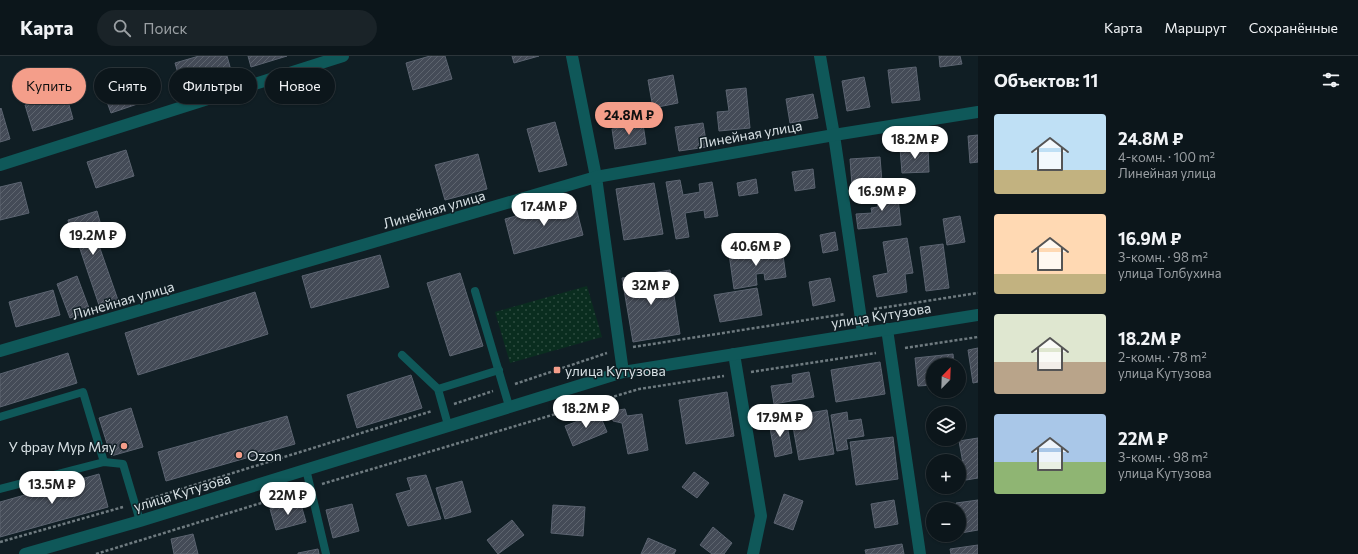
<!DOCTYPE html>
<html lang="ru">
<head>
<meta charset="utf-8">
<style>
  body { margin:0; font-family:Commissioner,sans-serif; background:#1a2328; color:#f1f3f6; height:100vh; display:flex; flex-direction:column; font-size:15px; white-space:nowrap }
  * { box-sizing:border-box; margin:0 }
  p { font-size:13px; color:#9a9fa3 }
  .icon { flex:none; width:22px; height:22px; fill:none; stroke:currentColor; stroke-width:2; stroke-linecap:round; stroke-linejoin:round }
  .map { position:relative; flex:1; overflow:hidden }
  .sheet { display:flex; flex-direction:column; background:#0c161b; width:380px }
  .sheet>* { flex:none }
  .guide { position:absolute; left:12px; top:12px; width:380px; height:36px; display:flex; gap:8px }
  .needle { width:26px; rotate:23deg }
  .tools { position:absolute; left:926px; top:302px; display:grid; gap:8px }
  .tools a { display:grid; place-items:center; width:40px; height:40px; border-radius:50%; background:#0c161b; box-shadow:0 1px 3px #0004,0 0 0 1px #2c353a; font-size:20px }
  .price { position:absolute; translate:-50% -34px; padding:0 9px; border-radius:14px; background:#fff; color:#222; font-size:13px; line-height:26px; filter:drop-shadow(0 1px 2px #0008) }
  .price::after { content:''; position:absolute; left:50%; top:24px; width:12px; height:9px; margin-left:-6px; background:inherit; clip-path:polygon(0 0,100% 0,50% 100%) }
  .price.current { background:#f49e8a; color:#111 }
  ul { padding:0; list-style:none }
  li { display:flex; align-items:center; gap:12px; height:100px; padding:0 16px }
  li span { display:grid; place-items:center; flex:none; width:112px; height:80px; border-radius:4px; color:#555 }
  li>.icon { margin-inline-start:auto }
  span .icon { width:48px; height:48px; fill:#fffc; stroke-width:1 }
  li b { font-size:17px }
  h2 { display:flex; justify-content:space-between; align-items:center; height:48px; padding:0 16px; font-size:17px }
  .pill { padding:0 14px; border-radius:18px; background:#0c161b; box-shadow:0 1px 3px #0004,0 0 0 1px #2c353a; font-size:14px; line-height:36px }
  .pill.current { background:#f49e8a; color:#111 }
  header { display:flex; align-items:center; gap:24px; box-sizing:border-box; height:56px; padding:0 20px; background:#0c161b; border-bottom:1px solid #2c353a }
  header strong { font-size:19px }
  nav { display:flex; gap:22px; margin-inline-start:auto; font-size:14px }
  .search { width:280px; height:36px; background:#1a2328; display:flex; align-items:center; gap:10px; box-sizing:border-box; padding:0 14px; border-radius:22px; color:#9a9fa3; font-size:15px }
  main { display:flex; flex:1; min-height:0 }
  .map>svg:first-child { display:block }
  .park { fill:url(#park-dots) }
  .building { fill:url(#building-hatch); stroke:#5c6471 }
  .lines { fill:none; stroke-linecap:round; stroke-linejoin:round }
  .path { stroke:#6f7b80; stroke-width:2.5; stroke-dasharray:3 2; stroke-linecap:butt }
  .service { stroke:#0f5859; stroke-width:8 }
  .minor { stroke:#0f5859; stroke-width:12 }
  .poi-dot { fill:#f49e8a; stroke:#101e24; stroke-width:1.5 }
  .labels { text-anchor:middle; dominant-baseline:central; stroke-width:3; stroke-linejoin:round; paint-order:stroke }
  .street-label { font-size:14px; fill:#d7e0e4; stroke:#101e24 }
  .poi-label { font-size:14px; fill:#d7e0e4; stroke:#101e24; text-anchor:start }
</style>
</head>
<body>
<header>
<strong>Карта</strong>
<div class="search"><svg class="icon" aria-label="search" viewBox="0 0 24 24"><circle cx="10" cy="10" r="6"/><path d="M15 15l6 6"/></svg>Поиск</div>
<nav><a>Карта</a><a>Маршрут</a><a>Сохранённые</a></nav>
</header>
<main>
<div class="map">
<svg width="978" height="498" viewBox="0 0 978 498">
  <defs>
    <pattern id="park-dots" width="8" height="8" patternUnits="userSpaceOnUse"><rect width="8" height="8" fill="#0a2d1f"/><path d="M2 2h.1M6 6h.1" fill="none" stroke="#2d4b3f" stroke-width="1.8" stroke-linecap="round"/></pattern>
    <pattern id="building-hatch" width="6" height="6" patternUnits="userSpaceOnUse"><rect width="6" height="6" fill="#444b57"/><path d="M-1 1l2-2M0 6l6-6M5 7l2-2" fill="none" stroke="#5e656f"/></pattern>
  </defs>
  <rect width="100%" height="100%" fill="#101e24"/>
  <path class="park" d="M587 230 602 281 510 307 495 256Z"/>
  <g class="building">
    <path d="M199 0H227L232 18 182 31 175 7Z"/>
    <path d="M248 0H287L251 11Z"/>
    <path d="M430 0H445L452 23 413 34 406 7Z"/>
    <path d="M512 0H539L514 7Z"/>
    <path d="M939 0H960L962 8 940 11Z"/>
    <path d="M916 11 920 44 892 47 888 14Z"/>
    <path d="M146 14 155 42 111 57 101 29Z"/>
    <path d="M673 19 678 47 653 52 648 24Z"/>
    <path d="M864 21 870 51 847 55 842 25Z"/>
    <path d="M746 32 750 72 719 75 717 56 729 55 726 34Z"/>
    <path d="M66 38 73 63 33 75 25 49Z"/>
    <path d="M813 38 818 62 790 67 786 43Z"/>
    <path d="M1 52 10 83 0 86V53Z"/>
    <path d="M555 66 567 109 539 116 527 73Z"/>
    <path d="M703 67 707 91 679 95 675 71Z"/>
    <path d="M643 68 646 88 615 93 612 73Z"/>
    <path d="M978 79V106L970 107 968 80Z"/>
    <path d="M928 90 929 116 902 117 900 92Z"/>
    <path d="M126 94 134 120 96 132 87 106Z"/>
    <path d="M478 98 487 133 445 144 435 109Z"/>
    <path d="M880 101 882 126 852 129 850 103Z"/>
    <path d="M813 113 815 132 795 135 792 116Z"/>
    <path d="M756 123 758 137 739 140 737 127Z"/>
    <path d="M680 124 683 139 700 136 699 128 712 126 718 160 705 162 704 154 685 157 689 181 676 183 666 126Z"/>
    <path d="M21 126 29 157 0 164V131Z"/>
    <path d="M654 127 663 178 624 184 616 133Z"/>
    <path d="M897 133 901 169 858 173 856 158 872 157 871 152 878 151 876 135Z"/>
    <path d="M574 144 583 179 514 198 505 163Z"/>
    <path d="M97 155 102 173 96 181 118 244 100 252 77 184 72 183 68 164Z"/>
    <path d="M960 160 965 186 947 189 943 163Z"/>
    <path d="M835 176 838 194 823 197 820 179Z"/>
    <path d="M907 182 913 217 905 218 907 236 877 241 873 220 888 217 883 186Z"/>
    <path d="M943 188 949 232 926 235 920 191Z"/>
    <path d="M782 192 786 221 765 224 764 217 756 218 757 229 734 233 729 198 752 195 753 206 762 204 761 195Z"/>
    <path d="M380 199 389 231 311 252 302 220Z"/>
    <path d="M670 214 680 278 633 286 622 222Z"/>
    <path d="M460 217 483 290 450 300 427 227Z"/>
    <path d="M77 220 90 255 70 262 57 228Z"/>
    <path d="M830 222 835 245 813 250 809 226Z"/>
    <path d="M757 232 762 259 720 266 714 239Z"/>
    <path d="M53 234 60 259 16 271 9 246Z"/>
    <path d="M255 236 268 278 138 319 125 277Z"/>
    <path d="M978 292V326L973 327 968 294Z"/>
    <path d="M68 297 77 327 0 351V318Z"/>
    <path d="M953 298 954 309H933V329L918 330 915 302Z"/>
    <path d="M880 306 885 338 836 346 831 314Z"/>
    <path d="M809 316 814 341 774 348 771 330 793 327 792 319Z"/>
    <path d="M411 319 422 352 357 372 347 339Z"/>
    <path d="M727 336 734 380 686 388 679 344Z"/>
    <path d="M131 352 143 391 111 400 99 362Z"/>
    <path d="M625 353 627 360 642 358 648 394 628 398 622 367 613 365 611 355Z"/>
    <path d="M827 354 834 398 799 404 791 360Z"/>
    <path d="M847 356 848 365 861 363 864 380 846 383 848 393 837 395 831 359Z"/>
    <path d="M599 357 607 376 573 390 565 370Z"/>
    <path d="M287 360 295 388 166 425 158 396Z"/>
    <path d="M786 362 792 397 775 401 769 366Z"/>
    <path d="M893 381 898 423 856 429 850 386Z"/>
    <path d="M978 382V422L966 424 959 385Z"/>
    <path d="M694 416 709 427 697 442 682 431Z"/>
    <path d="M99 418 108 451 0 481V446Z"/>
    <path d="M426 419 441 463 408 470 396 438 411 434 407 422Z"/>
    <path d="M462 425 471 456 445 463 436 432Z"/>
    <path d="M784 438 803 445 793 474 774 467Z"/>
    <path d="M894 444 898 468 875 472 871 448Z"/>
    <path d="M978 444V474L961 477 959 453H957L956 447Z"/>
    <path d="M300 445 306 466 276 474 270 453Z"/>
    <path d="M352 448 359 475 333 482 326 454Z"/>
    <path d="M553 449 585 451 583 480 551 477Z"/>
    <path d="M512 464 524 479 498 498 487 484Z"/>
    <path d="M713 471 732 487 724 498H712L700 489Z"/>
    <path d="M193 478 198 498H174L171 483Z"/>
    <path d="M648 482 676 494 674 498H641Z"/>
    <path d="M902 488 904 498H866L865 494Z"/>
    <path d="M978 489V498H951L950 493Z"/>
    <path d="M318 493 319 498H298V497Z"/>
  </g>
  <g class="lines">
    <g class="path">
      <path d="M874 253 978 237"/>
      <path d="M633 291 845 258"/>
      <path d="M905 292 978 281"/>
      <path d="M751 316 876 297"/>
      <path d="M515 328 607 297"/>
      <path d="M454 348 493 335"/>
      <path d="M322 428 639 333 724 320"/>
      <path d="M146 444 432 355"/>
      <path d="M0 486 123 451"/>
      <path d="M96 498 300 435"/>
    </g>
    <g class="service">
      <path d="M475 235 509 350"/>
      <path d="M402 299 438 333 448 369"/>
      <path d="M438 333 499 314"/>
      <path d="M0 361 83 336 104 406"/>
      <path d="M306 413 326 498"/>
      <path d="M0 433 104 406 123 408 140 465"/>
    </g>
    <g class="minor">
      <path d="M572 0 596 121 623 316"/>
      <path d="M820 0 834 79 863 277"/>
      <path d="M0 109 343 0"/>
      <path d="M887 273 920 498"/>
      <path d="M0 295 596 121 834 79 978 56"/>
      <path d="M734 298 761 460 753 498"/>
      <path d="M25 498 140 465 623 316 978 259"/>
    </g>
  </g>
  <g class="poi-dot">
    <rect x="553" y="310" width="8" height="8" rx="2"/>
    <circle cx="124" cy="390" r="4"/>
    <circle cx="239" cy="399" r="4"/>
  </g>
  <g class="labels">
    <g class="street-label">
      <text transform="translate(750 78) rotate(-10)">Линейная улица</text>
      <text transform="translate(434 153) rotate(-16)">Линейная улица</text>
      <text transform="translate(123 244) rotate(-16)">Линейная улица</text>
      <text transform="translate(881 259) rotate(-9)">улица Кутузова</text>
      <text transform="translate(182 436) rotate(-17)">улица Кутузова</text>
    </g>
    <g class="poi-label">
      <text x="565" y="314">улица Кутузова</text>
      <text x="116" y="390" text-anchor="end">У фрау Мур Мяу</text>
      <text x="247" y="399">Ozon</text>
    </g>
  </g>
</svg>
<div class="tools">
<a><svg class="needle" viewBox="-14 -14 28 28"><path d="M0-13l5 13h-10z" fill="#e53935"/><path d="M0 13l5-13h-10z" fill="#9a9fa3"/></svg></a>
<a><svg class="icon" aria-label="layers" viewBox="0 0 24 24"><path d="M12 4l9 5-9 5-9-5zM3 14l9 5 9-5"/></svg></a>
<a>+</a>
<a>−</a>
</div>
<b class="price current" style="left:629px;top:80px">24.8M ₽</b>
<b class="price" style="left:915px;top:104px">18.2M ₽</b>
<b class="price" style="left:882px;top:156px">16.9M ₽</b>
<b class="price" style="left:544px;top:171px">17.4M ₽</b>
<b class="price" style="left:93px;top:200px">19.2M ₽</b>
<b class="price" style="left:756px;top:211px">40.6M ₽</b>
<b class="price" style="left:651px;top:250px">32M ₽</b>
<b class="price" style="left:586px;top:373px">18.2M ₽</b>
<b class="price" style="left:780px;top:382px">17.9M ₽</b>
<b class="price" style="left:52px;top:449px">13.5M ₽</b>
<b class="price" style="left:288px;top:460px">22M ₽</b>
<div class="guide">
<a class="pill current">Купить</a>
<a class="pill">Снять</a>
<a class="pill">Фильтры</a>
<a class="pill">Новое</a>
</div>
</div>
<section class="sheet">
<h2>Объектов: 11<svg class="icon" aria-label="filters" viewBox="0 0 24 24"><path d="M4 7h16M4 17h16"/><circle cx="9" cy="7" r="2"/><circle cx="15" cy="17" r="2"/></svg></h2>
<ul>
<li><span style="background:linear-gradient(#bfe0f5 70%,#c2b280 0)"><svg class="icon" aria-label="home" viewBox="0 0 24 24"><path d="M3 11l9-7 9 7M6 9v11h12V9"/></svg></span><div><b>24.8M ₽</b><p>4-комн. · 100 m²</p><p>Линейная улица</p></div></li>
<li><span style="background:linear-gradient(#ffd9b3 75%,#c2b280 0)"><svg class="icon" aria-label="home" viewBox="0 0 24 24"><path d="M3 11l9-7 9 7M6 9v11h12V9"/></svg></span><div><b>16.9M ₽</b><p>3-комн. · 98 m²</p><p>улица Толбухина</p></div></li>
<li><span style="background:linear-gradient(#dfe7d0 60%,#b9a48a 0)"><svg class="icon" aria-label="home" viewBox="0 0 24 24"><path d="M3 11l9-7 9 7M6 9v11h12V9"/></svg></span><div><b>18.2M ₽</b><p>2-комн. · 78 m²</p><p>улица Кутузова</p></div></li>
<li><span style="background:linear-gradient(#a9c7e8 60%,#8fb573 0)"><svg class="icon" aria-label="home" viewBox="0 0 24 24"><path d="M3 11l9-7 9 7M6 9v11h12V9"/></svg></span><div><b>22M ₽</b><p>3-комн. · 98 m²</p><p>улица Кутузова</p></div></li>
</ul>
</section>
</main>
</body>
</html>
